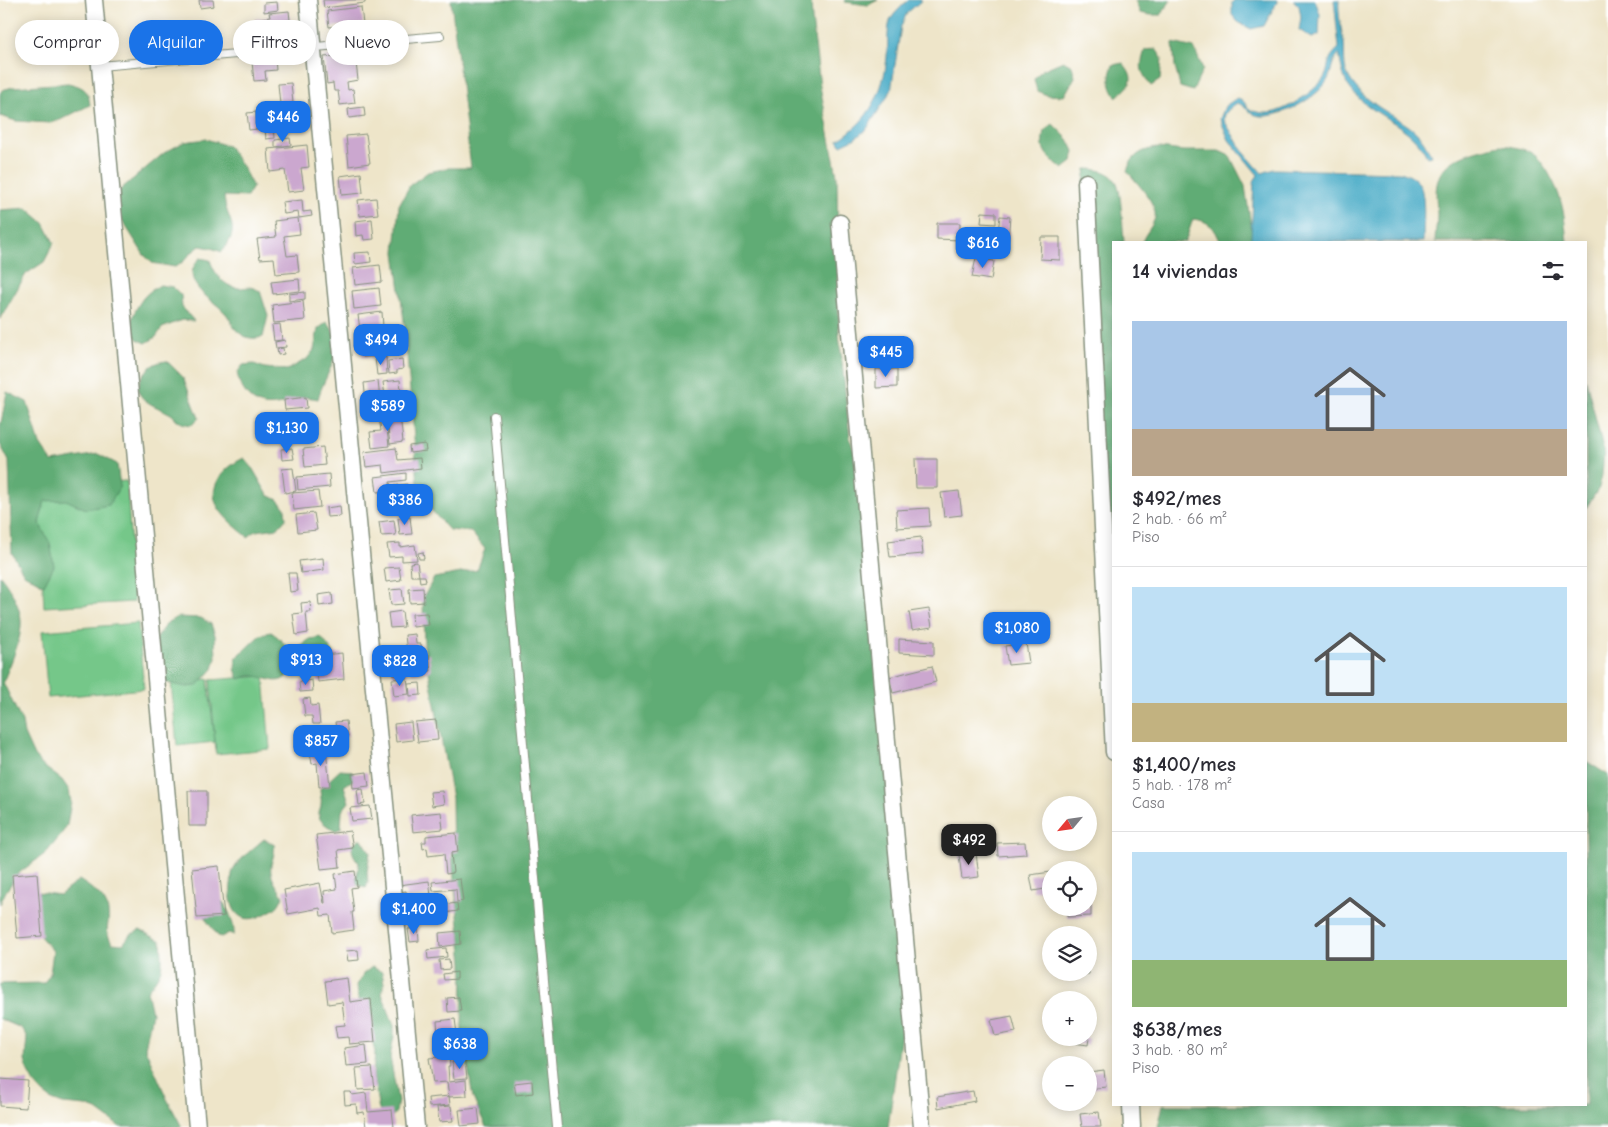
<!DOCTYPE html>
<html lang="es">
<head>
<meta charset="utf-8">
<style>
  body { margin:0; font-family:"Comic Neue",sans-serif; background:#f7f7f7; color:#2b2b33; height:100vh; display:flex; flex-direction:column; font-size:19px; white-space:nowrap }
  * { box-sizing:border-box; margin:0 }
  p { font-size:16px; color:#7c7c81 }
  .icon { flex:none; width:28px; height:28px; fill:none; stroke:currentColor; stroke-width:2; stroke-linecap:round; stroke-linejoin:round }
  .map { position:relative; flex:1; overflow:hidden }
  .drawer { position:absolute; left:1112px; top:241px; width:475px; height:865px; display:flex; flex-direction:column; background:#fff; border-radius:0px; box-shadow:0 2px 12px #0003 }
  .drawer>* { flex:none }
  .banner { position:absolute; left:15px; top:20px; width:475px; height:45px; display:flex; gap:10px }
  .needle { width:32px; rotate:241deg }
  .controls { position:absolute; left:1042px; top:796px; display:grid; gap:10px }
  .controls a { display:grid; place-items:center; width:55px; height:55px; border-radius:50%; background:#fff; box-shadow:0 2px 12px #0003; font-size:25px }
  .price { position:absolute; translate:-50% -42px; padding:0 11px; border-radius:10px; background:#1a73e8; color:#fff; font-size:16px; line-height:32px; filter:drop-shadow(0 1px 2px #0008) }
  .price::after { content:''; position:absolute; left:50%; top:30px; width:15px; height:11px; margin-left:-8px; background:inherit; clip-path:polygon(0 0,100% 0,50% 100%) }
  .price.current { background:#222; color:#fff }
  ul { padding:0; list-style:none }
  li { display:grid; align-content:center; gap:10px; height:265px; padding:0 20px }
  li+li { border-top:1px solid #e1e1e2 }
  li span { display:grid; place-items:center; height:155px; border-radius:0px; color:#555 }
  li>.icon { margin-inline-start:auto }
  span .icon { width:90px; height:90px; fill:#fffc; stroke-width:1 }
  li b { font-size:21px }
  h2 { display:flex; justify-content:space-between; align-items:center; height:60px; padding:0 20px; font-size:21px }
  .tag { padding:0 18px; border-radius:22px; background:#fff; box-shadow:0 2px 12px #0003; font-size:18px; line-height:45px }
  .tag.current { background:#1a73e8; color:#fff }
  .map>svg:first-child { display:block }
  .green { fill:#75c789; stroke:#4a825e }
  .forest { fill:#60ac75; stroke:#407454 }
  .water { fill:#46aac6; stroke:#32747d }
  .building { fill:#cba7cf }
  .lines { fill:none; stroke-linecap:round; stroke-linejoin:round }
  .lane-casing { stroke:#86917e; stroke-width:10 }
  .street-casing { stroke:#86917e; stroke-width:19 }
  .lane { stroke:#fff; stroke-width:8 }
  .street { stroke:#fff; stroke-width:16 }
</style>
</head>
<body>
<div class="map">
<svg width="1608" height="1127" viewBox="0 0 1608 1127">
  <rect width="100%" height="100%" fill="#fff"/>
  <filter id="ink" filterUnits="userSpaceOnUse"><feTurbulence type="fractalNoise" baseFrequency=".02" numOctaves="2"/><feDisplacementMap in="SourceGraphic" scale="10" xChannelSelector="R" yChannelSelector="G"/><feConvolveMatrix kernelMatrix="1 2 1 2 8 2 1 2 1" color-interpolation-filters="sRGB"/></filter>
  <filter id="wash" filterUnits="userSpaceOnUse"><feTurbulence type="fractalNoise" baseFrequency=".0096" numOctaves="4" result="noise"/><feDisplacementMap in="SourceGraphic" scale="20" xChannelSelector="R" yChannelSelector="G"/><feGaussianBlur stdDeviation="1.12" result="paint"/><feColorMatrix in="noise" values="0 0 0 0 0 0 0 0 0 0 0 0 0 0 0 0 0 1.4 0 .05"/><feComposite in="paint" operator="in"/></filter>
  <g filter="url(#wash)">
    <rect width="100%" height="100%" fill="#eee5c9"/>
    <g class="green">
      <path d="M127 481 134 602 44 607 37 486Z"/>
      <path d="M138 623 144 689 48 698 42 631Z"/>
      <path d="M264 676 270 749 216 754 210 680Z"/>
      <path d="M208 679 215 742 177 746 171 682Z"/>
    </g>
    <g class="forest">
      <path d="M451 0H811L812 19 820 86 837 176 839 334 850 438 864 479 904 1013 888 1127H486L473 1098 462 1031 463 963 453 869 452 798 424 645 423 598 434 578 477 570 485 549 471 532 449 530 419 496 404 321 395 252 399 205 410 185 428 172 449 168H471Z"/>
      <path d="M844 0H878L868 5 845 2Z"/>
      <path d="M1135 0H1171L1161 15H1151L1140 13Z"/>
      <path d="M1173 43 1194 48 1203 69 1193 91 1180 87 1175 66Z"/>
      <path d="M1156 49 1162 58 1160 80 1151 86C1140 70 1139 69 1145 50Z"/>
      <path d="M1063 61 1072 66 1075 77 1064 96 1047 95 1037 91 1034 79 1042 70Z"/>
      <path d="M1123 63C1137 79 1131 86 1116 97 1109 85 1108 78 1113 65Z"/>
      <path d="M68 83C84 87 88 89 90 105L60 120 50 123 16 121 0 116V94L2 90 13 87Z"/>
      <path d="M1053 124 1068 139 1074 151 1072 162 1063 169C1048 156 1039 153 1044 131Z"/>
      <path d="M206 139 228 146 242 166 253 187 247 197 224 196C226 223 243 225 222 252L211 248 200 246 191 253 184 261 175 267 152 263 144 255 115 209 116 198 121 189 164 153 184 142Z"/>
      <path d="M1500 145C1510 146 1524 148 1533 154 1540 159 1544 166 1548 172 1563 198 1564 213 1567 242H1435C1435 233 1437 224 1437 215 1437 205 1435 194 1437 184 1441 156 1478 150 1500 145Z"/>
      <path d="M1159 148 1183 151H1219L1230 156 1245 186 1252 233 1256 242H1220C1216 228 1208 220 1193 219L1185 242H1142C1145 233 1152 228 1155 218 1158 204 1136 182 1127 171 1132 155 1143 149 1159 148Z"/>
      <path d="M1086 169C1097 169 1111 171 1117 183 1121 192 1123 230 1124 242H1114V671L1082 193Z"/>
      <path d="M27 208 44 223 54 243 44 262 26 274 0 319V210Z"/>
      <path d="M200 258 210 260C214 273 225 289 241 288 251 287 250 286 260 291L268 316 263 337C254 339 248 339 241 334 233 329 232 322 227 315 217 302 198 295 193 279 190 270 195 264 200 258Z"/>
      <path d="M160 285 173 287 181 295 182 307 194 321 182 320 162 328 156 337 146 343C142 341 137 340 135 337 125 327 136 307 144 297 148 292 154 289 160 285Z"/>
      <path d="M327 322C350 347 324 374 318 399 295 394 295 403 276 405 254 409 241 392 237 373L243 365 254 364 265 368 287 370 307 359 314 350 318 329Z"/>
      <path d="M167 361 183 377 199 418 191 425C188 424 183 424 180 422 176 420 174 416 171 414 155 405 126 399 144 374 151 365 156 362 167 361Z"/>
      <path d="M1586 380 1604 452 1602 475 1599 488 1586 508Z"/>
      <path d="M7 392 27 402 40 444 52 462 98 454 117 464 120 486 109 505 86 509 66 500 45 501 39 523 50 543 54 566 44 585 24 574 12 553 9 461 0 444V428Z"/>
      <path d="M244 458 251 466 268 495 278 500 285 508 286 519 278 528 256 531 248 537C237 528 221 516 216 503 208 483 228 465 244 458Z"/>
      <path d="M0 575C10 587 22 609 21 625 21 641 9 668 3 682L22 722 24 734 34 756 42 765 62 780 69 790 71 802 67 825 61 835 46 853 19 873 6 891 0 904Z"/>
      <path d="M177 617 201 618 211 624 215 635 216 658 213 669 197 686 186 687 163 682 156 639 168 622Z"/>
      <path d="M271 632C280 638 290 647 292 660 293 666 291 670 288 675 277 688 264 675 251 676 247 676 243 678 239 679L235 669 236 658 260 635Z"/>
      <path d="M321 637 335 655 320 669 309 670 299 656 300 646 310 639Z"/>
      <path d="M1586 761 1608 775V1127H1158L1163 1105H1586Z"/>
      <path d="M340 770 351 771 355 775 353 780 344 786 349 802 342 811 341 828 335 831C330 827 318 822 319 814 319 811 321 808 321 806 322 800 320 795 320 789Z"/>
      <path d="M264 839 274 844C275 854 273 857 271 865 269 877 277 886 283 896 278 908 276 908 265 914 239 928 228 909 231 884 232 880 231 873 234 869 240 858 254 848 264 839Z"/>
      <path d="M359 839H362L370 852 367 872 368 883 366 888 358 885 356 880 359 863C352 854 348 846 359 839Z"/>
      <path d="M79 880C90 887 107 898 108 912 110 927 103 928 112 943L123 944 130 935 140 930 161 941C163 969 164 969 147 991L152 1013 145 1048 167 1099 182 1127H120L97 1110 86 1106 63 1104 52 1100 43 1093 34 1083 28 1072 25 1060 27 1037 21 1028 0 1019V984L44 983 50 974 53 951 38 934V892L60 895Z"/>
      <path d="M221 900C228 907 235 925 234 935L229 933 221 937 218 936 207 921 201 909Z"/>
      <path d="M372 967 382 972 384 983 382 994 394 1025V1036L390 1057 398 1101 396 1112 389 1120 379 1110 373 1075 375 1052 372 1041 359 1009 357 985 363 974Z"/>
    </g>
    <g class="water">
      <path d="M908 0H922L907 13 901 26 891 91 866 130 854 139 841 145 838 140C869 121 884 92 887 56 888 46 887 31 890 21 893 14 902 6 908 0Z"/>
      <path d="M1234 0H1278L1264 26 1251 29 1238 22 1232 15V3Z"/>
      <path d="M1293 0H1315L1320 14 1319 35 1312 38 1299 30 1301 17 1299 6Z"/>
      <path d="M1334 0H1339C1338 15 1341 28 1344 42 1345 50 1344 58 1345 66 1348 85 1369 101 1385 111 1408 126 1420 129 1431 156L1427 157C1412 123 1370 117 1349 87 1343 78 1341 65 1339 54 1330 63 1333 71 1327 81 1316 99 1280 118 1260 116 1250 115 1246 105 1237 103 1230 108 1224 112 1224 120L1242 150 1262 173 1274 169 1400 172C1408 174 1416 178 1420 185 1426 198 1423 228 1423 242H1253L1251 238 1254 181 1258 175 1229 140 1220 119 1225 106 1237 98C1245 99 1245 106 1251 110 1255 112 1262 113 1266 113 1283 114 1315 91 1324 78 1331 66 1324 61 1339 48Z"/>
    </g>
    <g id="blocks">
      <g class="building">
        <path d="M199 0H213L214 6 200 8Z"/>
        <path d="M323 0H365V3L324 8Z"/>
        <path d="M277 2 278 10 264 12V3Z"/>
        <path d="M361 7 363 24 329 27 327 11Z"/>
        <path d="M289 11 290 20 279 21 280 28 257 31 255 19 270 17 269 13Z"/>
        <path d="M355 54 358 80 347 82 348 90 353 89 355 103 340 105 338 91H334L333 83 327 84 324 57Z"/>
        <path d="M275 59 276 70 265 71 266 80 254 81 252 62Z"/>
        <path d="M291 83 293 103 287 104 289 122 268 124 266 106 280 104 278 84Z"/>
        <path d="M364 107 365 116 349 118 348 109Z"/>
        <path d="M256 112 258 129 249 130 247 113Z"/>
        <path d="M274 127 275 138 266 139 265 128Z"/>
        <path d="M366 134 370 163 349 166 346 136Z"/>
        <path d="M290 138 291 145 275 147V140Z"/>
        <path d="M307 145 309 167 301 168 304 190 288 192 285 170 270 172 268 149Z"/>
        <path d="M361 173 363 193 342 195 340 176Z"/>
        <path d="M376 198 378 214 360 216 358 200Z"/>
        <path d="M302 200 303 212 311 211 312 216 299 218 298 212 284 214 282 202Z"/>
        <path d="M982 212 996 213V224L981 223Z"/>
        <path d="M1000 216 1010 217 1008 241 997 240Z"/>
        <path d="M298 218 300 234 284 236 287 256 297 255 299 272 276 274 274 258 260 259 257 239 276 237 274 221Z"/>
        <path d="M372 219 374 239 364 240 363 235 356 236 355 221Z"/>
        <path d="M937 223H960V240L937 239Z"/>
        <path d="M1041 237H1060V260L1040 259Z"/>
        <path d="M370 252 371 262 355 264 354 253Z"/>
        <path d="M976 258 994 261 991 280 972 277Z"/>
        <path d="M380 265 382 282 355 285 353 268Z"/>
        <path d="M299 279 300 291 273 294 271 282Z"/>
        <path d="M379 288 381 306 354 309 352 291Z"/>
        <path d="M305 292V299L289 301V294Z"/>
        <path d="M303 301 305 320 274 323 272 305Z"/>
        <path d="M382 312 383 327 360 330 358 315Z"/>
        <path d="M280 324 282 340 274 341 272 325Z"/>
        <path d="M406 331 407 338 398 339 397 332Z"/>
        <path d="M395 337 397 349 385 350 384 338Z"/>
        <path d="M376 338 378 356 363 357 361 340Z"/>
        <path d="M285 340 286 347 276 348 275 342Z"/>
        <path d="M283 348 284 354 278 355 277 349Z"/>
        <path d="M386 357 387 374 377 375 375 358Z"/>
        <path d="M402 359 403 369 397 370V373L389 374 388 361Z"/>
        <path d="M876 369H897V387L876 388Z"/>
        <path d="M400 380 402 401 386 403 383 382Z"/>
        <path d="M378 381 380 400 366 402 364 383Z"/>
        <path d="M306 397 307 408 285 410 284 400Z"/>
        <path d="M400 415 403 442 390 444 388 429 387 430 389 446 372 448 370 432 381 431 379 417Z"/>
        <path d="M308 434V440L304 441 303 435Z"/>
        <path d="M425 444 426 451 410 453 409 446Z"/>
        <path d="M323 447 325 465 305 467 303 449Z"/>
        <path d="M292 448 294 459 282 460 281 449Z"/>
        <path d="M396 448 398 460 420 458 421 468 384 473 383 465 366 467 364 452Z"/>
        <path d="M915 459H937V488H916Z"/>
        <path d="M293 468 296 491 285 493 282 469Z"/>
        <path d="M406 473V480L390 482 391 491 377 492 375 477Z"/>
        <path d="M329 474 330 487 298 490 297 477Z"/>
        <path d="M407 484 408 492 393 494 392 486Z"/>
        <path d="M318 491 320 507 294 510 292 493Z"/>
        <path d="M959 491 962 515 944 517 941 493Z"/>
        <path d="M415 497 417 510 399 512 397 499Z"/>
        <path d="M340 506 341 516 327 517 326 508Z"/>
        <path d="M929 508 930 526 897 528 896 510Z"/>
        <path d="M314 513 317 530 298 532 296 515Z"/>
        <path d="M410 517 412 534 400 535 398 518Z"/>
        <path d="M394 520 396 535 381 536 379 522Z"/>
        <path d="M921 537 923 554 890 557 888 541Z"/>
        <path d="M400 543V547L415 545 417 560 402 561V556L389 557 387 544Z"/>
        <path d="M423 552 424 559H419L418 553Z"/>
        <path d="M323 558 324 570 301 573 299 561Z"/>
        <path d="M417 562 419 576H411L410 563Z"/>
        <path d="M399 567 401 580 386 582 384 568Z"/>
        <path d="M288 573H296L298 591 290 592Z"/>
        <path d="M419 576H425L426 581 420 582Z"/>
        <path d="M423 588 424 602 410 603 409 589Z"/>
        <path d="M402 589 404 604 391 605 389 590Z"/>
        <path d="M332 593 333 604 319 606 318 595Z"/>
        <path d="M310 602 311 612H306L308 633 296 635 293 614 302 613 301 603Z"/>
        <path d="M929 609 932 627 912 630 909 612Z"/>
        <path d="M402 611 404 627 390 628 388 613Z"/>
        <path d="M427 613 429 625 413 627 412 614Z"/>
        <path d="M415 634 416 644H421L422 651 407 653 405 635Z"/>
        <path d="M899 639 934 641V655L899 653Z"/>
        <path d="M1026 643 1029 663 1008 665 1005 646Z"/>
        <path d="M342 653 344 679 318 682 315 656Z"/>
        <path d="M429 654 431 671 412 673 410 656Z"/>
        <path d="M405 657 407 674 393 675 391 659Z"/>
        <path d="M932 666 936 682 893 693 889 677Z"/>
        <path d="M407 678 409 694 394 696 392 679Z"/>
        <path d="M312 680 313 691 300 692 299 682Z"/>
        <path d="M420 683 421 695 410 696 409 684Z"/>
        <path d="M310 698 311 706 318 705 320 724H313L312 716H305L303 699Z"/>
        <path d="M436 720 438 740 418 742 415 722Z"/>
        <path d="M346 721 348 736 321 739 320 731 336 729 335 722Z"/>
        <path d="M411 722 413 740 396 742 394 724Z"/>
        <path d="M326 750 330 786 319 787 317 763 312 764 310 752Z"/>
        <path d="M367 772 369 786 353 788 352 774Z"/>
        <path d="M363 789 365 804 359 805 357 790Z"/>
        <path d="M188 791H207V826H189Z"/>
        <path d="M442 791 444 804 432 806 430 792Z"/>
        <path d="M370 806 372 819 352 821 350 808Z"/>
        <path d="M441 812 443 829 413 832 411 815Z"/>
        <path d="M350 831 353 848 338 850 340 867 321 869 316 835Z"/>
        <path d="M456 833 458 852 451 853 453 873 446 874 444 854 428 856 427 848 423 849 422 842H426V836Z"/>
        <path d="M1025 842 1026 854 998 856 997 843Z"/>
        <path d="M976 853 979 877 962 879 959 855Z"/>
        <path d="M219 866 224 916 197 918 192 869Z"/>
        <path d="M1083 867 1084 870H1072V869Z"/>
        <path d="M355 871 357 887 351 888 354 912H352L354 930 332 933 330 915 321 916 320 908 288 914 284 890 320 883 324 903H325L324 891 337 889 335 874Z"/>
        <path d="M1051 872V888L1033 891 1030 875Z"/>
        <path d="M37 873 42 936 17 938 12 875Z"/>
        <path d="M460 879 463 901 457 902 456 889 433 891 432 882Z"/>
        <path d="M429 881 431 895 407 898 406 891 400 892 399 885Z"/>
        <path d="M457 903 458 911 444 913 443 905Z"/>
        <path d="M1091 903V916L1067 917V908H1089V904Z"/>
        <path d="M418 928 419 941 410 942 408 929Z"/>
        <path d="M460 931 461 944 440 947 439 933Z"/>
        <path d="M446 948 447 957 428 959 427 950Z"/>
        <path d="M358 950 359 960 348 961 346 951Z"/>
        <path d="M449 959 450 969 440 970 439 960Z"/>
        <path d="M457 972V979L444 980 443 974Z"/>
        <path d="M1064 972H1089V974L1064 976Z"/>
        <path d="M347 978 350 1002 371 999 375 1042 349 1044 348 1037 337 1038 335 1026 345 1025 342 1002 328 1004 325 981Z"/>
        <path d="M459 997 461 1011 448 1012 447 998Z"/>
        <path d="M1012 1016 1016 1032 995 1036 991 1020Z"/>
        <path d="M1089 1017H1091L1090 1030H1089Z"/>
        <path d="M455 1019 458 1041 471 1040 473 1056 459 1057 458 1045 439 1047 437 1021Z"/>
        <path d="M1066 1038H1089L1088 1045 1066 1042Z"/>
        <path d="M366 1045 368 1064 346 1066 344 1048Z"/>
        <path d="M449 1056 450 1066H448L449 1082 466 1080 467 1096 449 1097 447 1082 433 1083 429 1058Z"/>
        <path d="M465 1061 467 1078 454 1079 452 1062Z"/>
        <path d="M372 1067 375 1089 358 1090 356 1068Z"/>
        <path d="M1104 1070 1106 1087 1089 1089V1072Z"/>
        <path d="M0 1079 28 1081 26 1108 0 1106Z"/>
        <path d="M532 1081 533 1093 516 1095 514 1083Z"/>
        <path d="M973 1091 975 1101 938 1108 937 1097Z"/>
        <path d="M344 1092H351L352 1095 366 1093 368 1112 392 1110 394 1127H366L364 1112 357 1113 356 1104 345 1105Z"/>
        <path d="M449 1096 450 1105 429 1107 428 1098Z"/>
        <path d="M451 1106 453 1121 439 1122 437 1107Z"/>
        <path d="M478 1108 480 1124 461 1126 459 1110Z"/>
        <path d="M1099 1112 1101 1127H1082L1080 1114Z"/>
      </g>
    </g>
  </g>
  <g filter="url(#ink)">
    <use href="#blocks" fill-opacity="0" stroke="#86917e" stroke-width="1"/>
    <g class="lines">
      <g class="lane-casing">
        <g id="lane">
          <path d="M100 66 440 36"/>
          <path d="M494 416 557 1127"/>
        </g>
      </g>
      <g class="street-casing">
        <g id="street">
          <path d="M94 0 197 1127"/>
          <path d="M308 0 416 1127"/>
          <path d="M1086 182 1114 752"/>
          <path d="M840 223 922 1127"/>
          <path d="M1131 1105 1132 1127"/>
        </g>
      </g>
      <use href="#lane" class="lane"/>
      <use href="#street" class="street"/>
    </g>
  </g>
</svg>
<div class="controls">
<a><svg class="needle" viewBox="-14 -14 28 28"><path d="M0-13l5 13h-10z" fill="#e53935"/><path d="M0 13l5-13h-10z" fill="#7c7c81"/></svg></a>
<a><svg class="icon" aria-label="locate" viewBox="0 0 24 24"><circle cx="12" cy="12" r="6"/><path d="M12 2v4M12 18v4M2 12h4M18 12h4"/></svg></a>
<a><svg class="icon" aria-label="layers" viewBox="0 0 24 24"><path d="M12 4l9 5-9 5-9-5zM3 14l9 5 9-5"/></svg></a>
<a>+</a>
<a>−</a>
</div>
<b class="price" style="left:283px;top:143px">$446</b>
<b class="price" style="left:983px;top:269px">$616</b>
<b class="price" style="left:381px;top:366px">$494</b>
<b class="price" style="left:886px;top:378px">$445</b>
<b class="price" style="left:388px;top:432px">$589</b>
<b class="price" style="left:287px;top:454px">$1,130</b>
<b class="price" style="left:405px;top:526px">$386</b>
<b class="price" style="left:1017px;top:654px">$1,080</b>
<b class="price" style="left:306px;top:686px">$913</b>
<b class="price" style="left:400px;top:687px">$828</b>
<b class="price" style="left:321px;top:767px">$857</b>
<b class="price current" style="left:969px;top:866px">$492</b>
<b class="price" style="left:414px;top:935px">$1,400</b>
<b class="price" style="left:460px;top:1070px">$638</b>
<div class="banner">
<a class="tag">Comprar</a>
<a class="tag current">Alquilar</a>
<a class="tag">Filtros</a>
<a class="tag">Nuevo</a>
</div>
<section class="drawer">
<h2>14 viviendas<svg class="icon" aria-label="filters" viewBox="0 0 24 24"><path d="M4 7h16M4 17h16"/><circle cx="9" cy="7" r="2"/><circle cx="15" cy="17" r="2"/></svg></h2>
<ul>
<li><span style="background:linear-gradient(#a9c7e8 70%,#b9a48a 0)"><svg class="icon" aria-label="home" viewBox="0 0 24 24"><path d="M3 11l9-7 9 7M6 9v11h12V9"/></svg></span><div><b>$492/mes</b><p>2 hab. · 66 m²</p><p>Piso</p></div></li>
<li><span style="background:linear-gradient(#bfe0f5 75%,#c2b280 0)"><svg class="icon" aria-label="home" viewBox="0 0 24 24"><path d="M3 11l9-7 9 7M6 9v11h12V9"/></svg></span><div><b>$1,400/mes</b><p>5 hab. · 178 m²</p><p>Casa</p></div></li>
<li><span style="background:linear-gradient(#bfe0f5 70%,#8fb573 0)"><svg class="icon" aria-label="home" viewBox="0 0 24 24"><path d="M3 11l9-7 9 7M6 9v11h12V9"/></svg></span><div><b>$638/mes</b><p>3 hab. · 80 m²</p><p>Piso</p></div></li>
</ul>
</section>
</div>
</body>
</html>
